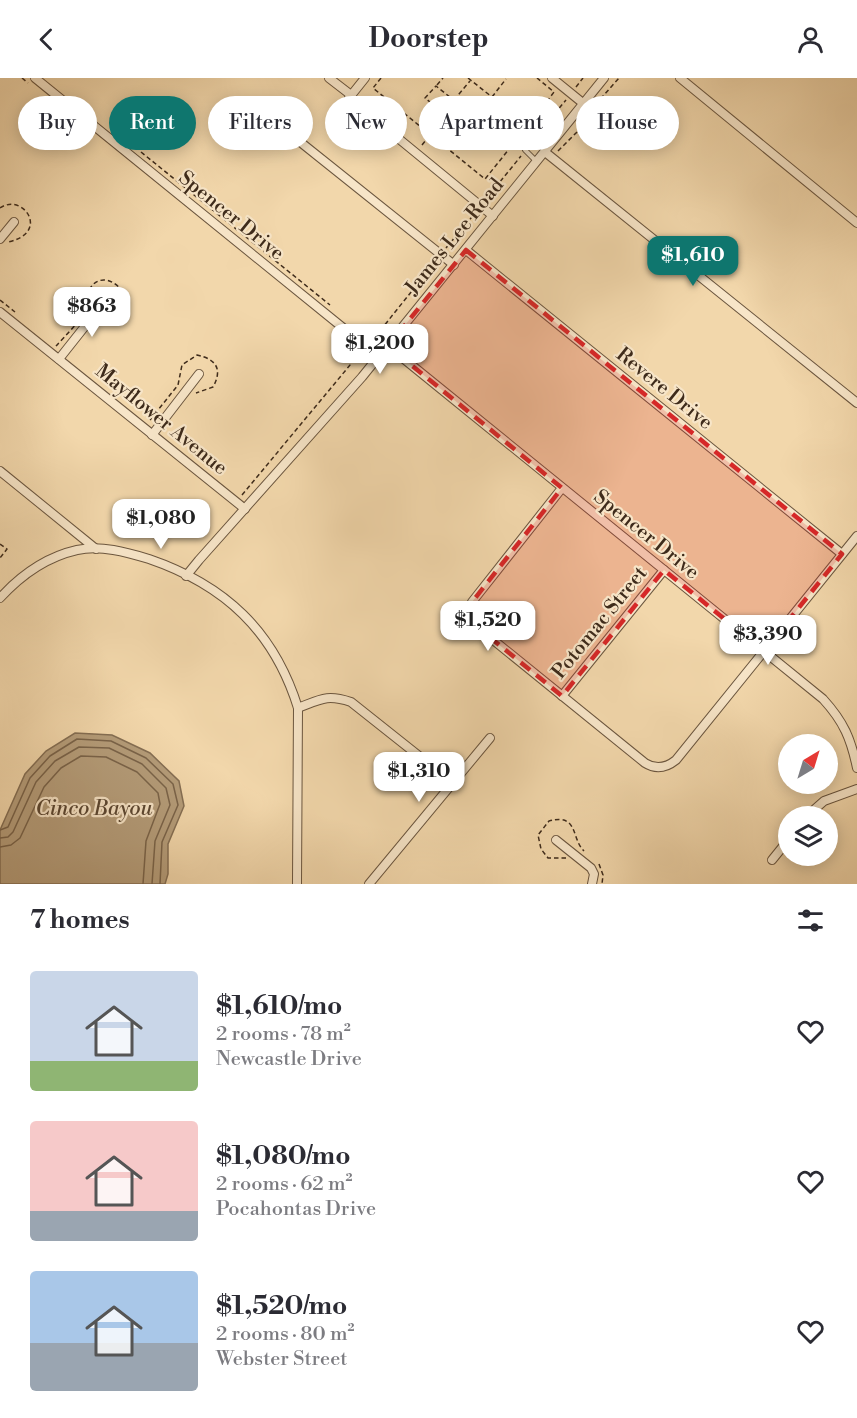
<!DOCTYPE html>
<html lang="en">
<head>
<meta charset="utf-8">
<style>
  body { margin:0; font-family:"Libre Bodoni",serif; background:#f2f2f3; color:#2b2b33; height:100vh; display:flex; flex-direction:column; font-size:22px; white-space:nowrap }
  * { box-sizing:border-box; margin:0 }
  p { font-size:20px; color:#7c7c81 }
  .icon { flex:none; width:33px; height:33px; fill:none; stroke:currentColor; stroke-width:2; stroke-linecap:round; stroke-linejoin:round }
  .map { position:relative; height:806px; overflow:hidden }
  .details { display:flex; flex-direction:column; background:#fff; flex:1 }
  .details>* { flex:none }
  .guide { position:absolute; left:18px; top:18px; width:822px; height:54px; display:flex; gap:12px }
  .needle { width:39px; rotate:38deg }
  .buttons { position:absolute; left:778px; top:656px; display:grid; gap:12px }
  .buttons a { display:grid; place-items:center; width:60px; height:60px; border-radius:50%; background:#fff; box-shadow:0 3px 15px #0003; font-size:30px }
  .price { position:absolute; translate:-50% -51px; padding:0 14px; border-radius:12px; background:#fff; color:#222; font-size:20px; line-height:39px; filter:drop-shadow(0 2px 3px #0008) }
  .price::after { content:''; position:absolute; left:50%; top:36px; width:18px; height:14px; margin-left:-9px; background:inherit; clip-path:polygon(0 0,100% 0,50% 100%) }
  .price.active { background:#0f766e; color:#fff }
  ul { padding:0; list-style:none }
  li { display:flex; align-items:center; gap:18px; height:150px; padding:0 30px }
  li span { display:grid; place-items:center; flex:none; width:168px; height:120px; border-radius:6px; color:#555 }
  li>.icon { margin-inline-start:auto }
  span .icon { width:72px; height:72px; fill:#fffc; stroke-width:1 }
  li b { font-size:26px }
  h2 { display:flex; justify-content:space-between; align-items:center; height:72px; padding:0 30px; font-size:26px }
  .pill { padding:0 21px; border-radius:27px; background:#fff; box-shadow:0 3px 15px #0003; font-size:21px; line-height:54px }
  .pill.active { background:#0f766e; color:#fff }
  header { display:flex; justify-content:space-between; align-items:center; height:78px; padding:0 30px; background:#fff; font-size:27px; font-weight:700 }
  .map>svg:first-child { display:block }
  .water { fill:#b59d7a; stroke:#856f54; stroke-width:1.5 }
  .lines { fill:none; stroke-linecap:round; stroke-linejoin:round }
  .shore { stroke:#7a644a; stroke-width:1.5 }
  .lane-casing { stroke:#6b563f; stroke-width:6 }
  .street-casing { stroke:#6b563f; stroke-width:10 }
  .path { stroke:#3e2b1b; stroke-width:1.5; stroke-dasharray:4.5 3; stroke-linecap:butt }
  .lane { stroke:#f7e5c8; stroke-width:4 }
  .street { stroke:#f7e5c8; stroke-width:8 }
  .marked { fill:#d62828; fill-opacity:0.2; stroke:#d62828; stroke-width:4.5; stroke-dasharray:12 8; stroke-linejoin:round }
  .labels { text-anchor:middle; dominant-baseline:central; stroke-width:4.5; stroke-linejoin:round; paint-order:stroke }
  .street-label { font-size:20px; fill:#3e2b1b; stroke:#f7e5c8 }
  .water-label { font-size:21px; font-style:italic; fill:#5c4833; stroke:#f7e5c8 }
</style>
</head>
<body>
<header><svg class="icon" aria-label="back" viewBox="0 0 24 24"><path d="M15 5l-7 7 7 7"/></svg>Doorstep<svg class="icon" aria-label="person" viewBox="0 0 24 24"><circle cx="12" cy="8" r="4"/><path d="M4 21q1-7 8-7t8 7"/></svg></header>
<div class="map">
<svg width="857" height="806" viewBox="0 0 857 806">
  <rect width="100%" height="100%" fill="#f2d7ab"/>
  <filter id="stains"><feTurbulence type="fractalNoise" baseFrequency=".00333" numOctaves="4"/><feColorMatrix values="0 0 0 0 .2 0 0 0 0 .09 0 0 0 0 .02 0 0 0 .5 -.17"/></filter>
  <radialGradient id="worn" r=".72"><stop offset=".6" stop-color="#630" stop-opacity="0"/><stop offset="1" stop-color="#630" stop-opacity=".3"/></radialGradient>
  <path class="water" d="M75 655 112 657 150 675 179 703 184 728 168 766V796L165 806H0V752L25 696 46 673Z"/>
  <g class="lines">
    <g class="shore">
      <path d="M0 752 8 749 30 700 50 678 77 661 111 663 146 680 173 706 178 727 162 764 160 806"/>
      <path d="M0 760 8 759 13 754 36 704 55 683 79 669 109 670 142 686 166 710 170 727 155 763 152 806"/>
      <path d="M0 769 11 767 20 760 44 709 61 690 81 678 106 679 137 694 158 715 160 726 146 763 143 806"/>
    </g>
    <g class="lane-casing">
      <path id="lane" d="M536 83 525 72 521 62 529 55 549 67"/>
    </g>
    <g class="street-casing">
      <g id="street">
        <path d="M35 0 379 279"/>
        <path d="M329 0 351 17"/>
        <path d="M365 0 349 20 493 138"/>
        <path d="M552 0 584 26"/>
        <path d="M680 0 857 145"/>
        <path d="M284 51 454 187"/>
        <path d="M545 74 857 325"/>
        <path d="M0 161 14 144"/>
        <path d="M466 172 842 476"/>
        <path d="M0 234 245 431"/>
        <path d="M388 268 823 621C844 644 851 661 857 690"/>
        <path d="M59 281 105 223"/>
        <path d="M152 357 199 296"/>
        <path d="M0 393 96 471"/>
        <path d="M562 410 472 524 471 540 476 548 645 685C656 692 666 690 676 682L857 458"/>
        <path d="M186 498 199 482 362 299 604 0"/>
        <path d="M0 520C21 497 46 479 77 472 101 467 126 474 149 481 225 507 274 553 298 630L297 806"/>
        <path d="M562 618 664 492"/>
        <path d="M298 630C321 621 327 616 351 624L453 705"/>
        <path d="M807 738 824 723 857 711"/>
        <path d="M556 762 591 790 594 796 592 806"/>
        <path d="M772 782 789 761"/>
        <path d="M369 806 490 660"/>
      </g>
    </g>
    <g class="path">
      <path d="M22 0 28 5"/>
      <path d="M381 0 373 10 485 101 514 65"/>
      <path d="M468 0 492 19 475 38"/>
      <path d="M437 7 443 0"/>
      <path d="M576 9 583 0"/>
      <path d="M492 19 506 1"/>
      <path d="M454 22 470 3"/>
      <path d="M529 48 554 14 537 0"/>
      <path d="M540 53 566 22"/>
      <path d="M422 67 446 37 465 53 475 39 436 8 425 20 441 33 425 54"/>
      <path d="M558 73 579 52 597 25 619 0"/>
      <path d="M141 74 330 227"/>
      <path d="M486 121 521 78"/>
      <path d="M0 130C23 114 51 155 8 164"/>
      <path d="M446 170 476 134"/>
      <path d="M0 222 15 234"/>
      <path d="M371 264 436 183"/>
      <path d="M56 268C65 258 82 242 86 230 89 224 85 218 89 212 99 194 118 203 125 218L122 230 101 242"/>
      <path d="M150 342 178 307 182 287 197 277C216 281 223 291 213 309L196 315"/>
      <path d="M242 417 360 275"/>
      <path d="M0 466 7 471 0 480"/>
      <path d="M566 780H548L541 771 538 757 549 743C579 735 571 761 584 773"/>
      <path d="M599 786 603 797 602 806"/>
    </g>
    <use href="#lane" class="lane"/>
    <use href="#street" class="street"/>
  </g>
  <path class="marked" d="M466 172 842 476 764 573 664 492 562 618 476 548 472 524 562 410 388 268Z"/>
  <g class="labels">
    <g class="street-label">
      <text transform="translate(231 138) rotate(39)">Spencer Drive</text>
      <text transform="translate(455 159) rotate(-51)">James Lee Road</text>
      <text transform="translate(664 311) rotate(39)">Revere Drive</text>
      <text transform="translate(161 342) rotate(39)">Mayflower Avenue</text>
      <text transform="translate(646 457) rotate(39)">Spencer Drive</text>
      <text transform="translate(600 545) rotate(-51)">Potomac Street</text>
    </g>
    <g class="water-label">
      <text x="94" y="731">Cinco Bayou</text>
    </g>
  </g>
  <rect width="100%" height="100%" filter="url(#stains)"/>
  <rect width="100%" height="100%" fill="url(#worn)"/>
</svg>
<div class="buttons">
<a><svg class="needle" viewBox="-14 -14 28 28"><path d="M0-13l5 13h-10z" fill="#e53935"/><path d="M0 13l5-13h-10z" fill="#7c7c81"/></svg></a>
<a><svg class="icon" aria-label="layers" viewBox="0 0 24 24"><path d="M12 4l9 5-9 5-9-5zM3 14l9 5 9-5"/></svg></a>
</div>
<b class="price active" style="left:693px;top:209px">$1,610</b>
<b class="price" style="left:92px;top:260px">$863</b>
<b class="price" style="left:380px;top:297px">$1,200</b>
<b class="price" style="left:161px;top:472px">$1,080</b>
<b class="price" style="left:488px;top:574px">$1,520</b>
<b class="price" style="left:768px;top:588px">$3,390</b>
<b class="price" style="left:419px;top:725px">$1,310</b>
<div class="guide">
<a class="pill">Buy</a>
<a class="pill active">Rent</a>
<a class="pill">Filters</a>
<a class="pill">New</a>
<a class="pill">Apartment</a>
<a class="pill">House</a>
</div>
</div>
<section class="details">
<h2>7 homes<svg class="icon" aria-label="filters" viewBox="0 0 24 24"><path d="M4 7h16M4 17h16"/><circle cx="9" cy="7" r="2"/><circle cx="15" cy="17" r="2"/></svg></h2>
<ul>
<li><span style="background:linear-gradient(#c9d6e8 75%,#8fb573 0)"><svg class="icon" aria-label="home" viewBox="0 0 24 24"><path d="M3 11l9-7 9 7M6 9v11h12V9"/></svg></span><div><b>$1,610/mo</b><p>2 rooms · 78 m²</p><p>Newcastle Drive</p></div><svg class="icon" aria-label="heart" viewBox="0 0 24 24"><path d="M12 20l-8-8c-3-5 5-10 8-4 3-6 11-1 8 4z"/></svg></li>
<li><span style="background:linear-gradient(#f6c9c9 75%,#9aa5b1 0)"><svg class="icon" aria-label="home" viewBox="0 0 24 24"><path d="M3 11l9-7 9 7M6 9v11h12V9"/></svg></span><div><b>$1,080/mo</b><p>2 rooms · 62 m²</p><p>Pocahontas Drive</p></div><svg class="icon" aria-label="heart" viewBox="0 0 24 24"><path d="M12 20l-8-8c-3-5 5-10 8-4 3-6 11-1 8 4z"/></svg></li>
<li><span style="background:linear-gradient(#a9c7e8 60%,#9aa5b1 0)"><svg class="icon" aria-label="home" viewBox="0 0 24 24"><path d="M3 11l9-7 9 7M6 9v11h12V9"/></svg></span><div><b>$1,520/mo</b><p>2 rooms · 80 m²</p><p>Webster Street</p></div><svg class="icon" aria-label="heart" viewBox="0 0 24 24"><path d="M12 20l-8-8c-3-5 5-10 8-4 3-6 11-1 8 4z"/></svg></li>
</ul>
</section>
</body>
</html>
